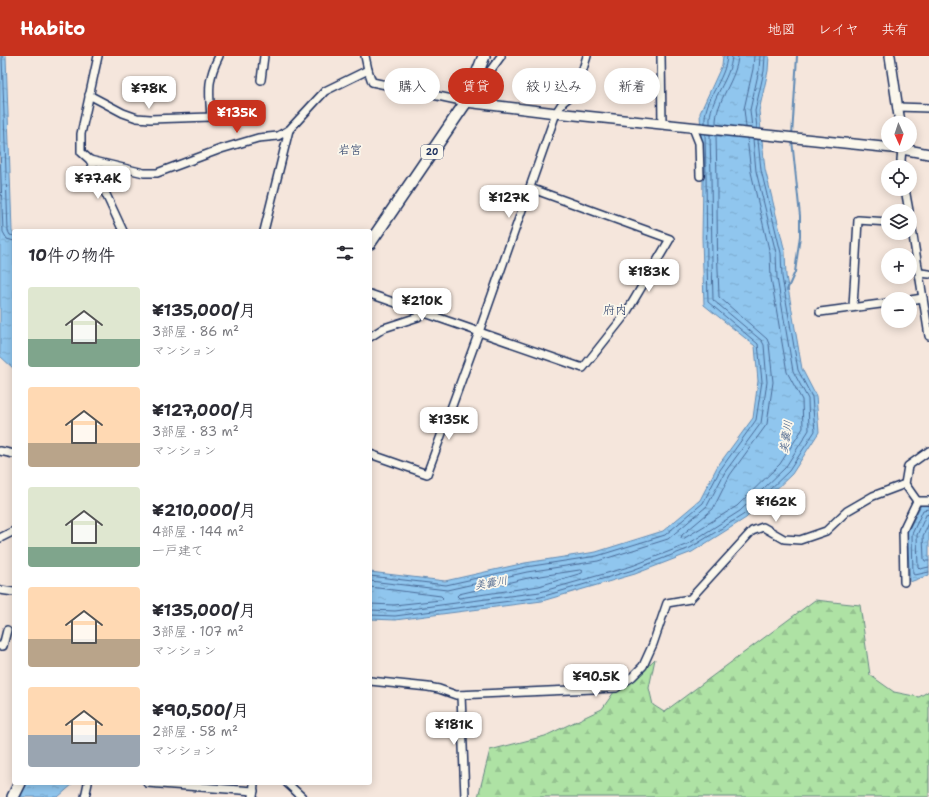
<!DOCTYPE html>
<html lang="ja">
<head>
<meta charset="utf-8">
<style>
  body { margin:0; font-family:"Shantell Sans","Klee One",sans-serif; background:#f2f2f3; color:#2b2b33; height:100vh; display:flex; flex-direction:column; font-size:15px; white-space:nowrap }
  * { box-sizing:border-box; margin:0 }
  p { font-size:13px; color:#7c7c81 }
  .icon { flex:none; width:22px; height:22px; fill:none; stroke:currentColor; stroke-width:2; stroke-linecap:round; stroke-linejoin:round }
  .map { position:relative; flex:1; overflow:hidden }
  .side { position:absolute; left:12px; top:173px; width:360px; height:556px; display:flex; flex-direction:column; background:#fff; border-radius:4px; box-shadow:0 2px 10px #0003 }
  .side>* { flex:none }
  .banner { position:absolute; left:384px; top:12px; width:380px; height:36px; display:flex; gap:8px }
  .needle { width:26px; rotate:177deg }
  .fabs { position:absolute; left:881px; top:60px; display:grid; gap:8px }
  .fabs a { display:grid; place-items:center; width:36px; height:36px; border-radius:50%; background:#fff; box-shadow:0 2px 10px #0003; font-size:20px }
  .price { position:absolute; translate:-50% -34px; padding:0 9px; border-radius:8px; background:#fff; color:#222; font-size:13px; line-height:26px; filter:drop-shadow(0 1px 2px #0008) }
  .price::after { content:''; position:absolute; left:50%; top:24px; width:12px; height:9px; margin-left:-6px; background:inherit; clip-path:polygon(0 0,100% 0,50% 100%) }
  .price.active { background:#c8321e; color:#fff }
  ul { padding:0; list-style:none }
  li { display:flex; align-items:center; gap:12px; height:100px; padding:0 16px }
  li span { display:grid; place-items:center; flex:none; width:112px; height:80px; border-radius:4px; color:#555 }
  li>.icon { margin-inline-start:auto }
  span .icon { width:48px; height:48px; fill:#fffc; stroke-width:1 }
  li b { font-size:17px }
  h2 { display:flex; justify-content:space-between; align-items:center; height:48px; padding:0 16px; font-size:17px }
  .pill { padding:0 14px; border-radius:18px; background:#fff; box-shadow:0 2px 10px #0003; font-size:14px; line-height:36px }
  .pill.active { background:#c8321e; color:#fff }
  header { display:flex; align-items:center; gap:24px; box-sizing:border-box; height:56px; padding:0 20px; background:#c8321e; color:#fff }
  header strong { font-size:19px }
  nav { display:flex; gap:22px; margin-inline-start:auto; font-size:14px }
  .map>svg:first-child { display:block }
  .forest { fill:url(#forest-firs); stroke:#648881 }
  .water { fill:url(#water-ripples); stroke:#618ab4 }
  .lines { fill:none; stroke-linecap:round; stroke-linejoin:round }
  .shore { stroke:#4a6b98; stroke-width:1 }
  .stream { stroke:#618ab4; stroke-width:2 }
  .minor-casing { stroke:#1b2f5e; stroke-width:10 }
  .tertiary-casing { stroke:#1b2f5e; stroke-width:12 }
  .primary-casing { stroke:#1b2f5e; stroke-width:14 }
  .minor { stroke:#fbf7ec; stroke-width:7 }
  .tertiary { stroke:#fbf7ec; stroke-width:9 }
  .primary { stroke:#fbf7ec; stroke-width:11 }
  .labels { text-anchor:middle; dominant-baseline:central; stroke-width:3.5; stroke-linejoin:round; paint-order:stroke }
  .shield { fill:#fbf7ec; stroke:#5e6b89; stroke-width:1 }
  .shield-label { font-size:9px; font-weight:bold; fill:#1b2f5e }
  .water-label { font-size:11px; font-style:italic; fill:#385582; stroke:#fbf7ec }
  .quarter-label { font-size:12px; fill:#1b2f5e; stroke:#fbf7ec }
</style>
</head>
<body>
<header>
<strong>Habito</strong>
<nav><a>地図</a><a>レイヤ</a><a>共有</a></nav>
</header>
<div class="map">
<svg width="929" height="741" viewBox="0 0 929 741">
  <defs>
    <pattern id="forest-firs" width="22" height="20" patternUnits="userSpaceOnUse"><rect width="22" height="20" fill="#aee2a4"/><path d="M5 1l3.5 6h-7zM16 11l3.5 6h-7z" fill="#95c290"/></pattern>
    <pattern id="water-ripples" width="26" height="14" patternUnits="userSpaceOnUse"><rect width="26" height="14" fill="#90c6ee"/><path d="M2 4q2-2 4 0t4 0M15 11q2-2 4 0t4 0" fill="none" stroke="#7caace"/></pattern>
  </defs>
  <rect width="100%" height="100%" fill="#f5e6dc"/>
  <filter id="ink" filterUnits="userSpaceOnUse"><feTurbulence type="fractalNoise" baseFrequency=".025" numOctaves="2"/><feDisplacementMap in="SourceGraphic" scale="8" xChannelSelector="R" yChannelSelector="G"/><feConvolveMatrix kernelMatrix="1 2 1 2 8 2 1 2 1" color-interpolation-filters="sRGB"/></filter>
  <g filter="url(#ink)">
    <path class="forest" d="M815 544 860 549 870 619 894 636 919 641 929 635V741H478L490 694 545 680 602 653 614 636 631 626 655 603 649 632 653 649 664 656Z"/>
    <g class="water">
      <path d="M0 0H6L12 175 14 181V313L0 300Z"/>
      <path d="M723 0H769L768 15 759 55 765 113 785 196 786 220 802 313 816 340 819 376 792 418 746 462 692 496 635 518 542 545 395 564 370 563V516L445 525 525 507 596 496 663 475 700 444 717 411 753 362 758 325 755 290 704 249 702 181 703 124 700 57 722 9Z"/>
      <path d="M921 449H929V519L910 526 907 477Z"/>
      <path d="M24 727H73V728L58 741H17Z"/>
    </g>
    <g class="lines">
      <g class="shore">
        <path d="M2 0 8 175 10 179 14 180"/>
        <path d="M705 67C703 43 726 24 727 0"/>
        <path d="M710 67C708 44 731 24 732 0"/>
        <path d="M716 68C715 45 737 24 738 0"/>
        <path d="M746 71 744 53 753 13 754 0"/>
        <path d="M752 72 750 54 759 14 760 0"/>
        <path d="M757 72 755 55 764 15 765 0"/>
        <path d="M716 79C718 133 716 187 719 241L767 283 769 288 773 326 767 368 730 419 713 453 682 479 681 482 683 483 737 450 780 408 803 372 802 344 787 316 771 222 770 198 751 116 747 82"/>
        <path d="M0 97 3 176 7 183 14 185"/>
        <path d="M929 453 923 454 912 478 913 518 915 519 929 516"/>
        <path d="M929 458 926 459 917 479 918 511 920 513 929 511"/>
        <path d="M929 467 923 480 924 503 925 505H929"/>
        <path d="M581 514 583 515 582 517 539 530 466 541 459 542 457 540 459 538 528 522Z"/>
        <path d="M370 520 446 529 526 511 597 500 665 479 703 447 720 414 756 364 762 325 758 288 708 246C706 190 707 134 705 78"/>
        <path d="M370 525 447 534 527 516 598 505 668 483 707 450 725 416 761 367 767 326 764 289 762 285 713 244C711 189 712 134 710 79"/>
        <path d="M370 531 441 540 443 542 441 544 394 549 370 548"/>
        <path d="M370 554 395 555 540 536 632 510 688 488 740 455 785 412 809 374 808 343 793 315 777 222 776 197 756 115 753 83"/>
        <path d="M370 559 395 560 541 541 633 514 690 492 743 459 789 415 815 375 812 341 798 314 782 221 781 197 761 114 758 84"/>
      </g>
      <g class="stream">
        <path d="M792 80 797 0"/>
        <path d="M787 234 795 216 800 180V160L792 84"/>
      </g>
      <g class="minor-casing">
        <g id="minor">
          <path d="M98 0 81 78V96L90 104 123 175"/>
          <path d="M365 0 368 14 372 26 466 46"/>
          <path d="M661 0 662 68"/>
          <path d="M477 21 485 22 501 0"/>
          <path d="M261 24 264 0"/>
          <path d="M89 39 123 57 137 62 150 63 211 61C209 35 207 24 219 0"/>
          <path d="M897 51 929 52"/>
          <path d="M693 72 699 87 700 120"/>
          <path d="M902 93 901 104 902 111"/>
          <path d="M90 104 144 117H157L221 93 258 82 278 80 289 74 325 35 368 14"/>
          <path d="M905 133 909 155"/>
          <path d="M910 161 929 280"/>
          <path d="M264 175 289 74"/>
          <path d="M920 217 929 218"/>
          <path d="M370 238 583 312 625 259 670 183 530 132"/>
          <path d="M910 244 923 242"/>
          <path d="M853 251 858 164 888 166"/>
          <path d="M820 256 888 247"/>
          <path d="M370 281 384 272 418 261 423 256"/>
          <path d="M0 395 14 398"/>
          <path d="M370 398 427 418 479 276 556 57 563 46 576 36 587 0"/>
          <path d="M917 445 905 428 908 410 929 395"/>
          <path d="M0 482 14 475"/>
          <path d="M904 526 903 474 917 445H929"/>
          <path d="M0 534 14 536"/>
          <path d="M0 590H3L7 574"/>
          <path d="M370 625 428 631 439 633 456 639 616 632 632 621 643 610 653 588 667 547 690 543 752 475 763 471 784 483 800 484 826 475 847 455 873 440 905 428"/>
          <path d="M461 639 465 741"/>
          <path d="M147 727 254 735"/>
          <path d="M287 727 302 741"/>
          <path d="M85 741 88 727"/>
          <path d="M253 741 254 727"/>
        </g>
      </g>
      <g class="tertiary-casing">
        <g id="tertiary">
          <path d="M890 0 900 67"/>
          <path d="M466 46 556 57 902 93 929 98"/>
        </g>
      </g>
      <g class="primary-casing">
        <g id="primary">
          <path d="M370 187 466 46 484 0"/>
          <path d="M13 741 20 727"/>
        </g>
      </g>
      <use href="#minor" class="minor"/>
      <use href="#tertiary" class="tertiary"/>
      <use href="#primary" class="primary"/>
    </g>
  </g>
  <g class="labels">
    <rect class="shield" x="421" y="89" width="22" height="14" rx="3"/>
    <g class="shield-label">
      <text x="432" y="96">20</text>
    </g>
    <g class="water-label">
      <text transform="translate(786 381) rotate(-81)">美嚢川</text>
      <text transform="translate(491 527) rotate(-9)">美嚢川</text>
    </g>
    <g class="quarter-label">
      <text x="350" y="94">岩宮</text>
      <text x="615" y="254">府内</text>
    </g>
  </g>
</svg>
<div class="fabs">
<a><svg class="needle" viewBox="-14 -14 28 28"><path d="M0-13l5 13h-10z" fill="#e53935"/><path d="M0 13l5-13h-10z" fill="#7c7c81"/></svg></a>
<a><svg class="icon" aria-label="locate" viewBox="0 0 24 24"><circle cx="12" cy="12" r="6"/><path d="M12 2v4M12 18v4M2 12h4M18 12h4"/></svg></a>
<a><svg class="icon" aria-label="layers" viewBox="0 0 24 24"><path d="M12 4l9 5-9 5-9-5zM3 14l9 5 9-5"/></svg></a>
<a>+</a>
<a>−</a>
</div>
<b class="price" style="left:149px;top:54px">¥78K</b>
<b class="price active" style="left:237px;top:78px">¥135K</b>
<b class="price" style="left:98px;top:144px">¥77.4K</b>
<b class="price" style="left:509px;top:163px">¥127K</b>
<b class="price" style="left:649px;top:237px">¥183K</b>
<b class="price" style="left:422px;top:266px">¥210K</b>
<b class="price" style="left:449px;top:385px">¥135K</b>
<b class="price" style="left:776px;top:467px">¥162K</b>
<b class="price" style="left:596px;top:642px">¥90.5K</b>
<b class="price" style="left:454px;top:690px">¥181K</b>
<div class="banner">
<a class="pill">購入</a>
<a class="pill active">賃貸</a>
<a class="pill">絞り込み</a>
<a class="pill">新着</a>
</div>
<section class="side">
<h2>10件の物件<svg class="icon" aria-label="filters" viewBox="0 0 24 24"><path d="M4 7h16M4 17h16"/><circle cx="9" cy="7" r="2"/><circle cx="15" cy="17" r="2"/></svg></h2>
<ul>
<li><span style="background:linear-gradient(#dfe7d0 65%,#7fa58c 0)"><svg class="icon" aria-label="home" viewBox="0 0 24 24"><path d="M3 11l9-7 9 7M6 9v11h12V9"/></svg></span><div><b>¥135,000/月</b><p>3部屋 · 86 m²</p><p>マンション</p></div></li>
<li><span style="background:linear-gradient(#ffd9b3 70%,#b9a48a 0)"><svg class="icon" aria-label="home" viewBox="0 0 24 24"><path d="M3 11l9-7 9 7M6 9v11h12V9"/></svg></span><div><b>¥127,000/月</b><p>3部屋 · 83 m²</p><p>マンション</p></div></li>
<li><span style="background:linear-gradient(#dfe7d0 75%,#7fa58c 0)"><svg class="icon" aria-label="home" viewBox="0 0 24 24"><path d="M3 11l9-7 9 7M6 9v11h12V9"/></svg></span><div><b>¥210,000/月</b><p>4部屋 · 144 m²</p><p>一戸建て</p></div></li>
<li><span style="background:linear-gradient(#ffd9b3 65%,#b9a48a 0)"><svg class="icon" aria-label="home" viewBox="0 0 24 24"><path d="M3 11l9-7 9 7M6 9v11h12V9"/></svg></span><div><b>¥135,000/月</b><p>3部屋 · 107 m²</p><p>マンション</p></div></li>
<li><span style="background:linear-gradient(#ffd9b3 60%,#9aa5b1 0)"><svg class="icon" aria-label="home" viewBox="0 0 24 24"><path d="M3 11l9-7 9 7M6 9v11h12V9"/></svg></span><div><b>¥90,500/月</b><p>2部屋 · 58 m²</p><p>マンション</p></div></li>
</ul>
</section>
</div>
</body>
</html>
